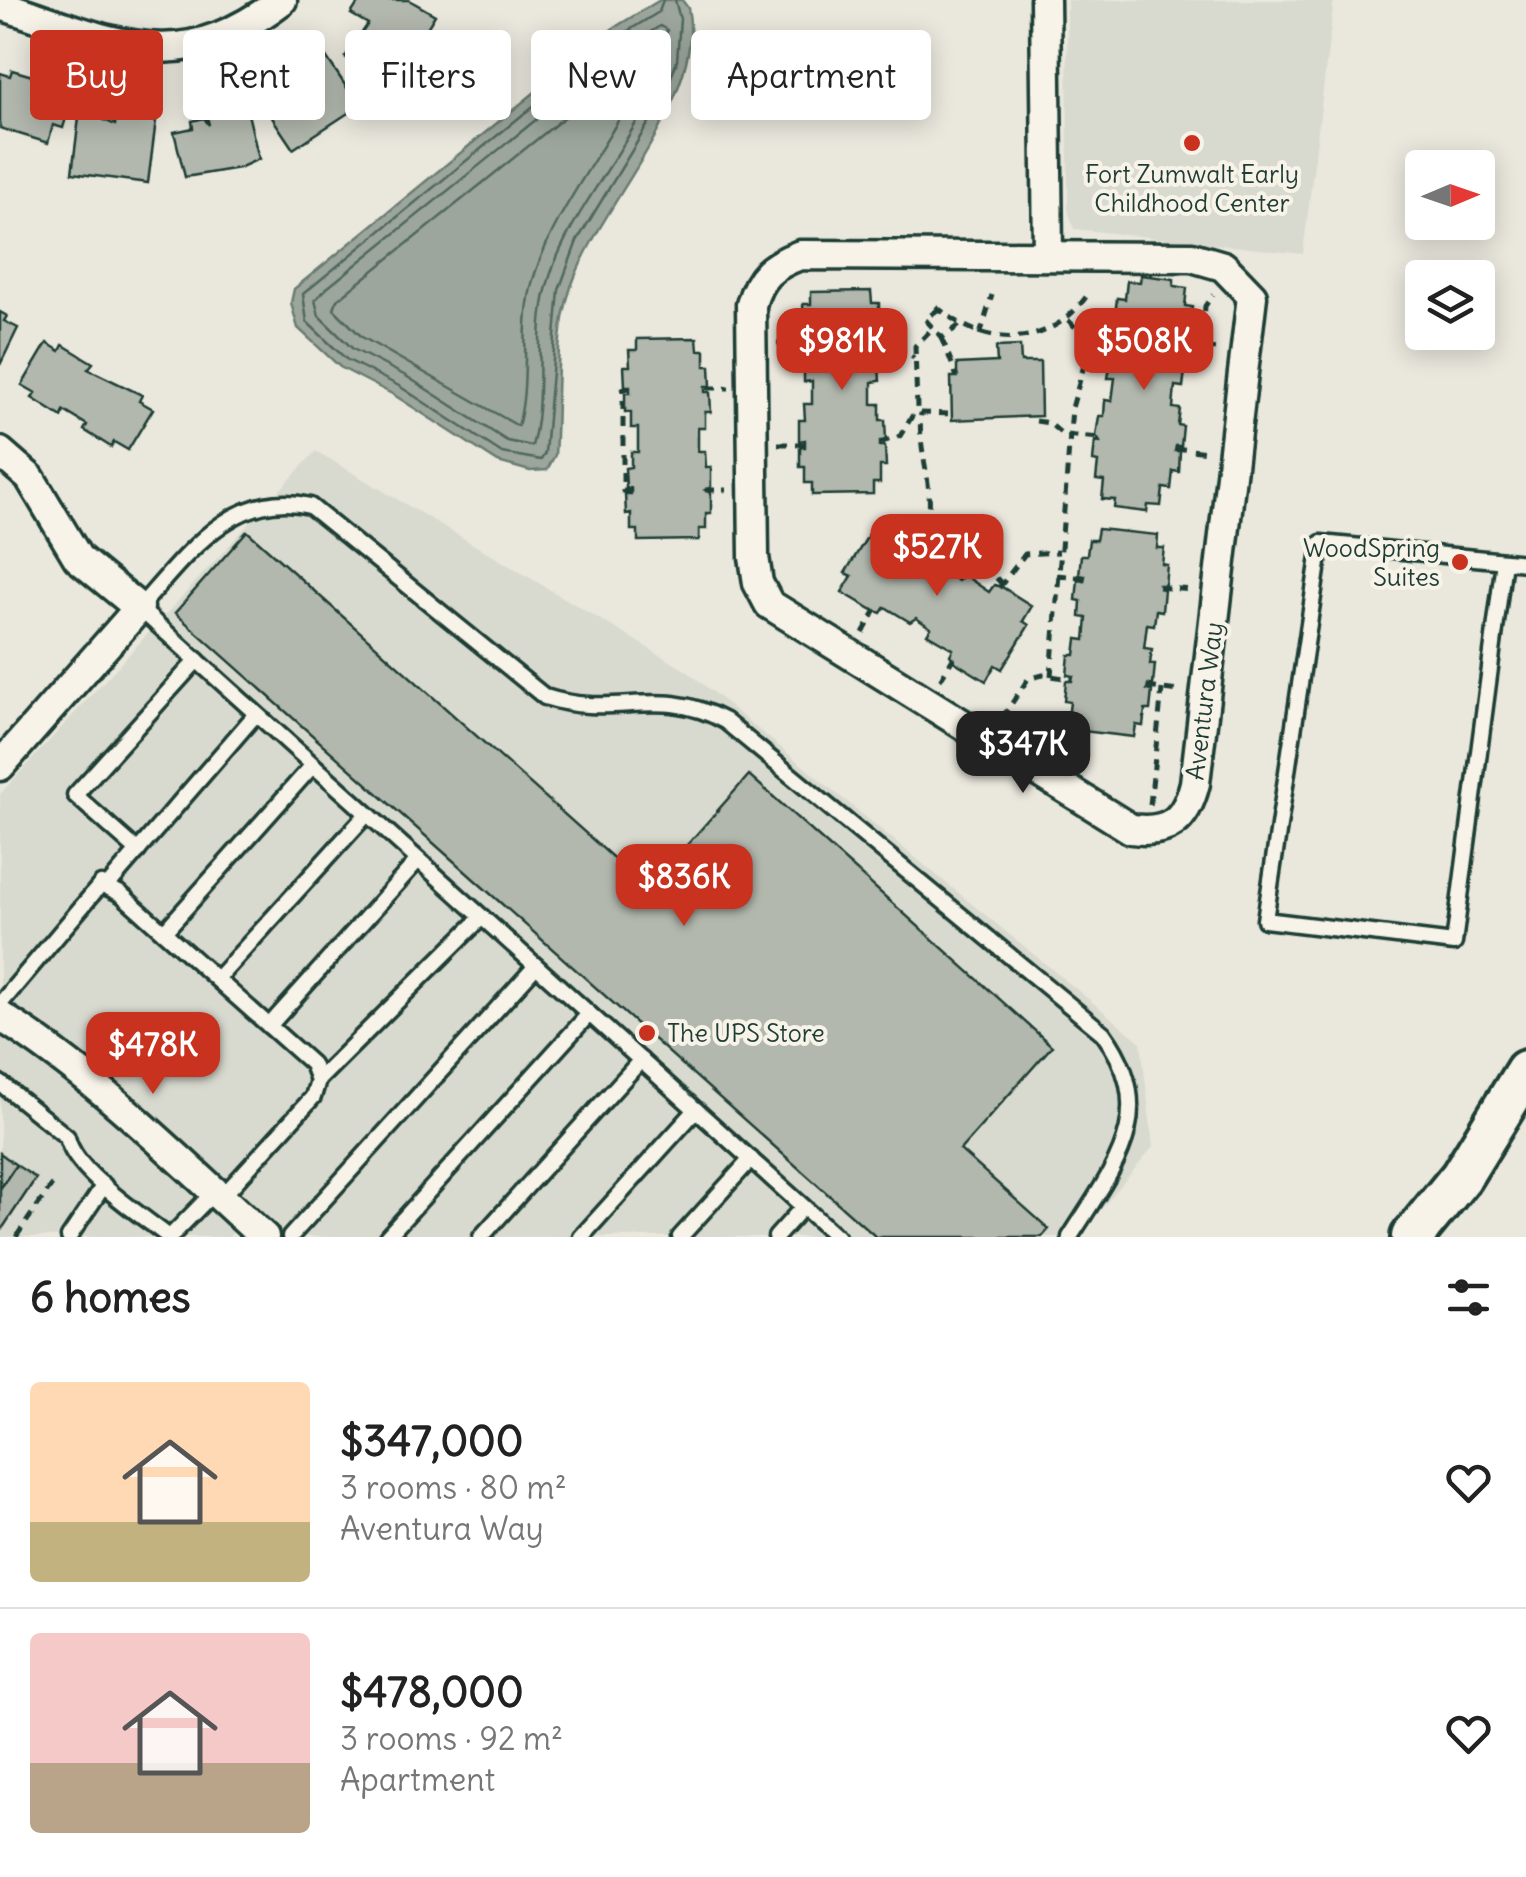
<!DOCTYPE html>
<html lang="en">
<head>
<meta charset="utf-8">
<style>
  body { margin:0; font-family:Delius,sans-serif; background:#f2f2f2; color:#222; height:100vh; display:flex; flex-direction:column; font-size:38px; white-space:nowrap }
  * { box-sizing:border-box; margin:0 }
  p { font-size:32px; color:#767676 }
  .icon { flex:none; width:55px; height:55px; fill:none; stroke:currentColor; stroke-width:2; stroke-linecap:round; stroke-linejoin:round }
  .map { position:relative; height:1237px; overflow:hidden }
  .drawer { display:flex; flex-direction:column; background:#fff; flex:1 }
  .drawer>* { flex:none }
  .guide { position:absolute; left:30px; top:30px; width:1000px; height:90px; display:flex; gap:20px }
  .needle { width:65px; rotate:88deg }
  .buttons { position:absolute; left:1405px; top:150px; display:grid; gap:20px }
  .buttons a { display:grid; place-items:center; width:90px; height:90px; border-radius:10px; background:#fff; box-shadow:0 5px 25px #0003; font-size:50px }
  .price { position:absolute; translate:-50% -85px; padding:0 22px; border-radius:20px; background:#c8321e; color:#fff; font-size:32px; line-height:65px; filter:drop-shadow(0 2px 5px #0008) }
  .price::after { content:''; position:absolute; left:50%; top:60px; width:30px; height:22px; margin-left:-15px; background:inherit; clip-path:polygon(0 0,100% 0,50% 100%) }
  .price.on { background:#222; color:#fff }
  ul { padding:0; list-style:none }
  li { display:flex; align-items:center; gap:30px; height:250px; padding:0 30px }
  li+li { border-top:2px solid #e0e0e0 }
  li span { display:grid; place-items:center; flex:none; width:280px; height:200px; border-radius:10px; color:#555 }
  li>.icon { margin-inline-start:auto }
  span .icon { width:120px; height:120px; fill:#fffc; stroke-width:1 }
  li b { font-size:42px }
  h2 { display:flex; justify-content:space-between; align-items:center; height:120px; padding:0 30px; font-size:42px }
  .tag { padding:0 35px; border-radius:10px; background:#fff; box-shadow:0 5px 25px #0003; font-size:35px; line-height:90px }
  .tag.on { background:#c8321e; color:#fff }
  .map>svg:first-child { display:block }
  .built { fill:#d9dacf }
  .water { fill:#9ca69c; stroke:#6a7c72; stroke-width:2.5 }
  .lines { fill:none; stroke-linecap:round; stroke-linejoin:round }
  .shore { stroke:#51675e; stroke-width:2.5 }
  .building { fill:#b2b8ae; stroke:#1f3d34; stroke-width:2.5 }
  .lane-casing { stroke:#1f3d34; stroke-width:21 }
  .street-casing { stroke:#1f3d34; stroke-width:35 }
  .secondary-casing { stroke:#1f3d34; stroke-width:48 }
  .path { stroke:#1f3d34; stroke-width:5; stroke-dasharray:10 8; stroke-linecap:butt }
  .lane { stroke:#f7f3e8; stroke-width:14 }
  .street { stroke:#f7f3e8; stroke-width:28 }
  .secondary { stroke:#f7f3e8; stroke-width:40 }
  .poi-dot { fill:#c8321e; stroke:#f7f3e8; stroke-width:4 }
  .labels { text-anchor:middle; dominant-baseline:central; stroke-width:8; stroke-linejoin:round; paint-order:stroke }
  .poi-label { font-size:25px; fill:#1f3d34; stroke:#f7f3e8 }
  .street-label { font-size:25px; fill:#1f3d34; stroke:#f7f3e8 }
</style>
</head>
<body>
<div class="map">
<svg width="1526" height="1237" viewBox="0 0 1526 1237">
  <rect width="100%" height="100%" fill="#eae8dd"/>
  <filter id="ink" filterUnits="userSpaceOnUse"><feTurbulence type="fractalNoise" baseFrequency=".01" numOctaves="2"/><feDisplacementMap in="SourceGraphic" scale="20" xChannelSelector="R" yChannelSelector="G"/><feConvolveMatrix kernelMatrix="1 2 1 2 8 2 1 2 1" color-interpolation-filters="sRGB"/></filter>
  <g filter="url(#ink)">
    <g class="built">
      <path d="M1067 0H1334L1303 254 1074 229 1068 210Z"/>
      <path d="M316 451 687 671 1141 1042 1153 1147 1078 1237H276L251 1215 229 1237H0V794Z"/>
    </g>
    <path class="water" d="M660 0H682L688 8C707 97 600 203 571 287 553 338 559 402 555 455L547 470 530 471 498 462 394 395 340 367 298 328 291 303 294 289 612 29Z"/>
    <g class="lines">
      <g class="shore">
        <path d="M663 0 659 12 618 37 303 294 307 322 346 359 399 386 502 453 541 460 545 453 559 290 577 241 662 101 677 61 680 19 675 0"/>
        <path d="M660 26 667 30C660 126 572 195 547 286 533 338 546 395 532 446L507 441 406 376 353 349 319 316 315 300 327 288 625 48Z"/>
        <path d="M642 55 647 61C618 139 557 200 533 280 519 327 531 380 518 426L362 337 334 309 337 300Z"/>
      </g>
    </g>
    <g class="building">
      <path d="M360 0H409L435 15 393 85 345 57 368 24 351 14Z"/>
      <path d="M317 43 359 106 293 149 261 101 281 87H298L283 66Z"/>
      <path d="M12 70 39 78 38 84 72 98 63 128 53 125 48 143 0 128V73L10 76Z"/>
      <path d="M242 89 259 159 239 168 185 177 174 132 193 128 192 121 204 118 209 125 203 98Z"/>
      <path d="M118 100 158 105 148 183 72 173 80 110 101 113 100 118 115 125Z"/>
      <path d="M1141 275 1174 279V286L1187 288 1185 306 1192 307 1190 324 1195 325 1193 346 1187 345V350L1192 351 1190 372 1185 371 1183 387 1175 386 1173 408 1180 409 1178 425 1183 426 1181 446H1176L1175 451H1180L1179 472 1173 471 1171 489 1163 488 1161 506 1148 505 1147 512 1114 508 1115 500 1102 499 1104 481 1096 480 1098 462 1093 461 1095 441 1100 442 1096 436 1099 416H1104L1105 400 1112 401 1115 378H1108L1111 362 1105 361 1107 341 1113 342V336H1108L1110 315 1115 316 1117 298 1125 299 1127 281 1140 282Z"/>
      <path d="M871 291 872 303H879V320H885V340H879V346L885 345V366H879L880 381 872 382V404H880V420H885L886 441H880V446H885L886 466H880V483H873V494L812 495V483H805V467H800V447H805V440L799 441V420H805L804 404H812V381L804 382V366H799L798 346H805L804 340H798V320L804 321 803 304H811V292Z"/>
      <path d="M0 312 7 316 4 321 18 328 0 365Z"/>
      <path d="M697 338 698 350H705V366H710L711 386H705V392H710L711 412H705V428H698V451H705L706 467H711V487L705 490 711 493V513H706V529H699V540L638 541V530H631V513L626 514 625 494H631V488H626L625 468 631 467V452H638V428H631V412H625V393H630V386H625L624 366H630L629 350H637V339Z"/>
      <path d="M47 343 60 351 63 345 93 363 88 369 142 395 139 401 153 409 128 450 114 442 111 447 84 430 87 425 64 411 62 417 32 398 36 393 22 385Z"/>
      <path d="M1020 346 1021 362H1040L1041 416 952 420 951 377H957V364L997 362 996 347Z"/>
      <path d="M888 517 918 535 924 542 920 548 945 563 943 572 958 581 964 575 989 592 994 585 1002 587 1032 606 1023 621 1029 625 1002 669 995 665 986 681 955 662 950 655 953 649 927 634 931 628 916 618 910 622 885 607 881 613 871 609 842 592 852 576 845 573 872 529 879 533Z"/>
      <path d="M1098 529 1158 535 1157 548H1164L1162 564 1167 565 1165 585H1159L1164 590 1162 611 1156 610 1154 625 1147 624 1144 648 1152 649 1150 664H1155L1153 685H1148L1147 690 1152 691 1150 710H1145L1143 726 1136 725 1134 737 1074 730 1075 719 1068 718 1070 702 1064 701 1066 681H1072L1073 676 1067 675 1069 655H1075L1077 639 1085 640 1087 618 1080 617 1081 601 1076 600 1078 580 1084 581 1085 576 1079 575 1081 555H1087L1089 540H1096Z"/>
      <path d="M247 531 648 889 749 775 1052 1046 960 1150 1049 1229 1042 1237H876L175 613Z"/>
      <path d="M0 1153 16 1165 0 1189Z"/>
      <path d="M16 1165 36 1178 0 1232V1189Z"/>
    </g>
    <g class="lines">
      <g class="lane-casing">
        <g id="lane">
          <path d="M1504 561 1454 943 1265 920 1321 543 1526 563"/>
          <path d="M138 851 75 795 197 660"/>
          <path d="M109 884 256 714"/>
          <path d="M164 932 313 765"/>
          <path d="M217 979 367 814"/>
          <path d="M0 1004 101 884 121 894 312 1064 318 1080 313 1097 221 1198"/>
          <path d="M269 1026 418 860"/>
          <path d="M318 1080 482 917"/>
          <path d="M0 1083 67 1137C74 1172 140 1214 169 1237"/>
          <path d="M69 1237 104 1185"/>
          <path d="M170 1237 214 1192"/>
          <path d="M290 1237 536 966"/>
          <path d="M387 1237 589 1014"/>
          <path d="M481 1237 641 1060"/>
          <path d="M581 1237 696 1110"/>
          <path d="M680 1237 751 1159"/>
          <path d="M776 1237 803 1207"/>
          <path d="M837 1237 139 608C184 558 233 487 310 506L545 697C616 720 658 684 725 721L1103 1033C1161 1112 1115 1166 1070 1237"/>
        </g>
      </g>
      <g class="street-casing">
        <g id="street">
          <path d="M1045 0 1048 255"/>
          <path d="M0 5C116 41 174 82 282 0"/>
          <path d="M800 255 1192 257 1223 266 1252 296 1195 783C1186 820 1170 834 1131 829L769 604 758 583 754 557 751 305C759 276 771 266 800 255Z"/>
          <path d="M0 452 30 478 78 558 139 608 0 766"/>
          <path d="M0 1016C97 1077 179 1160 264 1237"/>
        </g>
      </g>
      <g class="secondary-casing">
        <path id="secondary" d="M1412 1237 1461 1177 1526 1071"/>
      </g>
      <g class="path">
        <path d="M936 306C983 348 1046 351 1086 297"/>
        <path d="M939 309 925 319 942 338 960 325"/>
        <path d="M1068 320 1083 335 1113 339"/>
        <path d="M980 335 992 295"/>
        <path d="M942 338 957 377"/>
        <path d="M879 342 891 343 914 358"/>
        <path d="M777 343H804"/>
        <path d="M1202 347 1205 306 1213 295"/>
        <path d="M1187 348 1220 349"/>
        <path d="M630 388 623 389V491H631"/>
        <path d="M707 388H729"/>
        <path d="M920 413 952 414"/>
        <path d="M1036 421 1049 423 1063 435 1101 438"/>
        <path d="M880 443 900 436 917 408 915 346 933 328"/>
        <path d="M778 444H805"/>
        <path d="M1175 448 1207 452"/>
        <path d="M705 490H727"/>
        <path d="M922 536 965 544 1001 583"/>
        <path d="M920 540C943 500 916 458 921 413"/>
        <path d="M1057 575 1084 578"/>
        <path d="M1159 587 1191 590"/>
        <path d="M999 588 1025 554 1059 552"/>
        <path d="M863 633 876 610"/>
        <path d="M1051 676 1072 408 1092 337"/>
        <path d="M940 680 954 657"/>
        <path d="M1147 687 1179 691"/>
        <path d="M1002 718 1028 679 1043 675 1072 679"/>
        <path d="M1150 805 1162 689"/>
        <path d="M16 1237 52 1185"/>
      </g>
      <use href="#lane" class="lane"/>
      <use href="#street" class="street"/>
      <use href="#secondary" class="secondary"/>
    </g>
  </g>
  <g class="poi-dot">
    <circle cx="1192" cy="143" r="10"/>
    <circle cx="1460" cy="562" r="10"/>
    <circle cx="647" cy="1033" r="10"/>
  </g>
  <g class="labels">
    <g class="poi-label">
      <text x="1192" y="174">Fort Zumwalt Early<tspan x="1192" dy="29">Childhood Center</tspan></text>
      <text x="1440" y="548" text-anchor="end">WoodSpring<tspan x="1440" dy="29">Suites</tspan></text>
      <text x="667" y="1033" text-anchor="start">The UPS Store</text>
    </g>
    <g class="street-label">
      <text transform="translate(1204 701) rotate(-83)">Aventura Way</text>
    </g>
  </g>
</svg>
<div class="buttons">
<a><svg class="needle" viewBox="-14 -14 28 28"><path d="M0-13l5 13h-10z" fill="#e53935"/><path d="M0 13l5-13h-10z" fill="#767676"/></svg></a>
<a><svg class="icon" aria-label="layers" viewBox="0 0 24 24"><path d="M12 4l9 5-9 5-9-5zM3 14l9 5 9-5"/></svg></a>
</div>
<b class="price" style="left:842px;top:393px">$981K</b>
<b class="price" style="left:1144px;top:393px">$508K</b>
<b class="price" style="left:937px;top:599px">$527K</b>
<b class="price on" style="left:1023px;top:796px">$347K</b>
<b class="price" style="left:684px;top:929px">$836K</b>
<b class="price" style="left:153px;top:1097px">$478K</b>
<div class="guide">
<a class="tag on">Buy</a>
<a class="tag">Rent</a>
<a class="tag">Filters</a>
<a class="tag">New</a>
<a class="tag">Apartment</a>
</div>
</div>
<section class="drawer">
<h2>6 homes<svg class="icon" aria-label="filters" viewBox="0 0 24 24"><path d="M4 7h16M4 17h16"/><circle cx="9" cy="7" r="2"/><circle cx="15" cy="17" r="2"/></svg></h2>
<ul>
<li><span style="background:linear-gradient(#ffd9b3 70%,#c2b280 0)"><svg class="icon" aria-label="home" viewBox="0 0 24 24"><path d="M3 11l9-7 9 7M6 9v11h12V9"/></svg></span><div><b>$347,000</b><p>3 rooms · 80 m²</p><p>Aventura Way</p></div><svg class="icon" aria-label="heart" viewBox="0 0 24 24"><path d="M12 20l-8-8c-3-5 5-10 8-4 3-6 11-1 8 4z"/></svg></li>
<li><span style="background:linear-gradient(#f6c9c9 65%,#b9a48a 0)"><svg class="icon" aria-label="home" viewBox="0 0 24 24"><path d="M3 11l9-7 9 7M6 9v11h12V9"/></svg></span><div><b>$478,000</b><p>3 rooms · 92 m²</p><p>Apartment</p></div><svg class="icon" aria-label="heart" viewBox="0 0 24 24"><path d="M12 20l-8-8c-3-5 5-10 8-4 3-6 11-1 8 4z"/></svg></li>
</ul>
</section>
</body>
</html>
